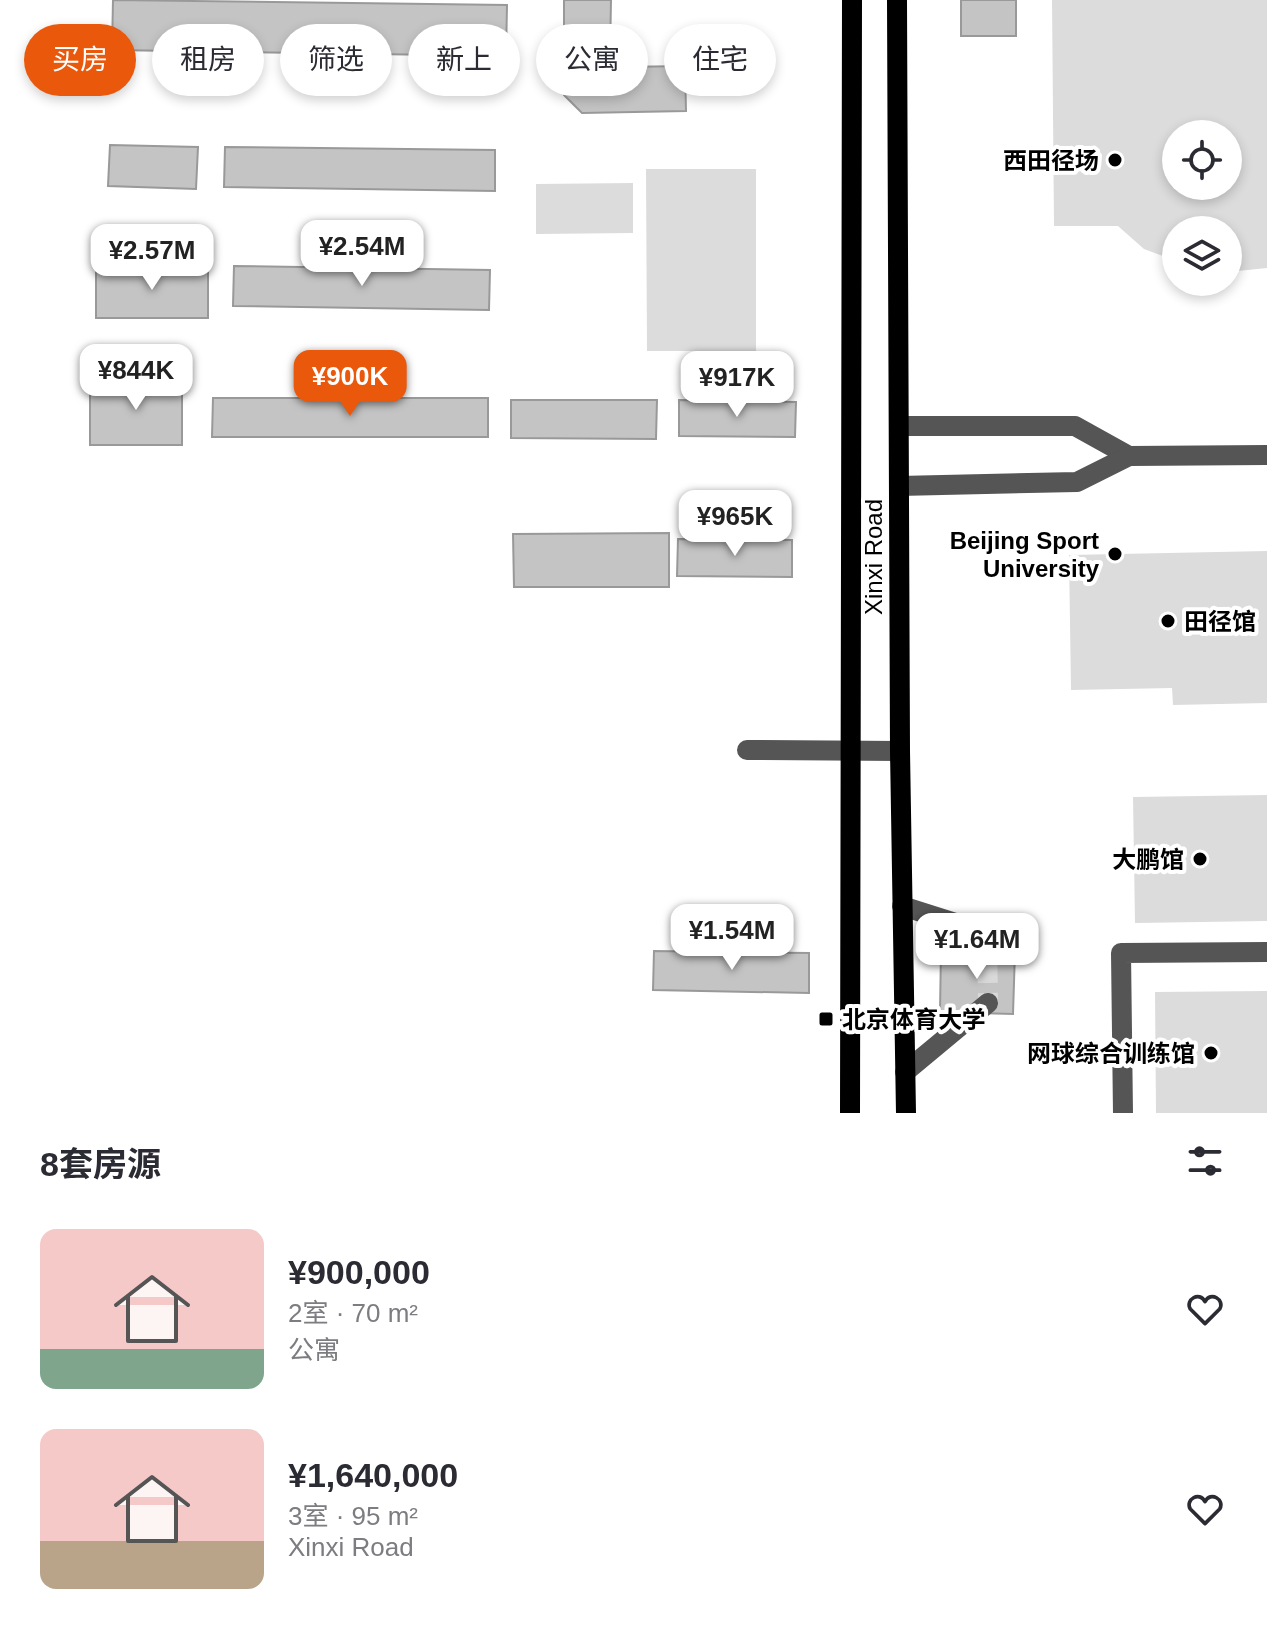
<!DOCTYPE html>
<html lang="zh">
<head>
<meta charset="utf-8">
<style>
  body { margin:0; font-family:Arial,"Noto Sans SC",sans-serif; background:#f2f2f3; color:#2b2b33; height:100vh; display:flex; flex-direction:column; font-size:30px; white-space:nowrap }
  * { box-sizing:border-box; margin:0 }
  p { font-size:26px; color:#7c7c81 }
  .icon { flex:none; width:44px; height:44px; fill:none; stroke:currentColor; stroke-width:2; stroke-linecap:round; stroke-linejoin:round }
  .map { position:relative; height:1113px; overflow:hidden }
  .panel { display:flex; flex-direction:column; background:#fff; flex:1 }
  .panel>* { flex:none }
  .guide { position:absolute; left:24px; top:24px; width:800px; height:72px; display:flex; gap:16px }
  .controls { position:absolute; left:1162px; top:120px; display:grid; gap:16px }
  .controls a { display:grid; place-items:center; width:80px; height:80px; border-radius:50%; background:#fff; box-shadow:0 4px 12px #0003; font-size:40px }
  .price { position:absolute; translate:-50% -68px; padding:0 18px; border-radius:16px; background:#fff; color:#222; font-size:26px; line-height:52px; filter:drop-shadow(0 2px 4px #0008) }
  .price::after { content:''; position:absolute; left:50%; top:48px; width:24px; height:18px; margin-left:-12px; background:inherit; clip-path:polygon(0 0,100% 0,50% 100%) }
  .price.selected { background:#ea580c; color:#fff }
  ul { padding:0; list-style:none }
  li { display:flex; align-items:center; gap:24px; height:200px; padding:0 40px }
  li span { display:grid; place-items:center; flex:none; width:224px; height:160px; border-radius:16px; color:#555 }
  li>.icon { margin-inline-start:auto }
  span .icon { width:96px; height:96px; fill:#fffc; stroke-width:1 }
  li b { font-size:34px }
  h2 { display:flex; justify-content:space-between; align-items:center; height:96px; padding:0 40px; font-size:34px }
  .chip { padding:0 28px; border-radius:36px; background:#fff; box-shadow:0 4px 12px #0003; font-size:28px; line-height:72px }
  .chip.selected { background:#ea580c; color:#fff }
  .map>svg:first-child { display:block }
  .green { fill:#dcdcdc; fill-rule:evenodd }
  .building { fill:#c4c4c4; stroke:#999; stroke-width:2 }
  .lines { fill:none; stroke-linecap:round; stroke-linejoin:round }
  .minor-tunnel { stroke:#d9d9d9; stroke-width:20; stroke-dasharray:20 10; stroke-linecap:butt }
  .minor { stroke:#555; stroke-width:20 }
  .major { stroke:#000; stroke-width:20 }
  .poi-dot { fill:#000; stroke:#fff; stroke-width:3 }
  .labels { text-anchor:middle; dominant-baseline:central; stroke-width:8; stroke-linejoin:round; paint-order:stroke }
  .poi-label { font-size:24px; font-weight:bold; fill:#000; stroke:#fff; text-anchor:end }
  .street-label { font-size:24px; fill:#000; stroke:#fff }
</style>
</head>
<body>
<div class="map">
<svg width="1267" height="1113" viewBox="0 0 1267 1113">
  <rect width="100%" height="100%" fill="#fff"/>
  <g class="green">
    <path d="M1052 0H1267V268L1228 272V230H1176V261L1144 249 1118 226H1054ZM1228 134V186H1176V134Z"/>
    <path d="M646 169H756V351H647Z"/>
    <path d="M633 183V233L536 234V184Z"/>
    <path d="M1267 551V703L1173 705 1172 688 1071 690 1069 555Z"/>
    <path d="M1267 795V921L1135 923 1133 797Z"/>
    <path d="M1267 991V1113H1156L1155 992Z"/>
  </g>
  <g class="building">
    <path d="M113 0 507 5 506 56 112 50Z"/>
    <path d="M564 0H611L610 54 621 67 685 66 686 111 582 113 564 95Z"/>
    <rect x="961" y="0" width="55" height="36"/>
    <path d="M110 145 198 147 196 189 108 186Z"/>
    <path d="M225 147 495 150V191L224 187Z"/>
    <rect x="96" y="265" width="112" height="53"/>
    <path d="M234 266 490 270 489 310 233 306Z"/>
    <rect x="90" y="380" width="92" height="65"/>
    <path d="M213 398H488V437H212Z"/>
    <path d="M511 400H657L656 439 511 438Z"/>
    <path d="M679 400 796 402 795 437 679 436Z"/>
    <path d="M669 533V587H514L513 534Z"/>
    <path d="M678 539 792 540V577L677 576Z"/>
    <path d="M941 949 1015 951 1013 1014 940 1012Z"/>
    <path d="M654 951 809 953V993L653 990Z"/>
  </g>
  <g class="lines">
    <path class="minor-tunnel" d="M987 933 988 1003"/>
    <g class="minor">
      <path d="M899 426H1075L1129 456"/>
      <path d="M899 486 1077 482 1129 456 1267 455"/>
      <path d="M747 750 900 751"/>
      <path d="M902 906 987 933"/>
      <path d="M905 1072 988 1003"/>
      <path d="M1123 1113 1121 953 1267 952"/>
    </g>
    <g class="major">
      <path d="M897 0 900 751 906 1113"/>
      <path d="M850 1113 852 0"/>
    </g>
  </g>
  <g class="poi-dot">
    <circle cx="1115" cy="160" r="8"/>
    <circle cx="1115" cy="554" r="8"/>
    <circle cx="1168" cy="621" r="8"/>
    <circle cx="1200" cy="859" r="8"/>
    <rect x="818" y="1011" width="16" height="16" rx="4"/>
    <circle cx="1211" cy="1053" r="8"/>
  </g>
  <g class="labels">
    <g class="poi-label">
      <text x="1099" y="160">西田径场</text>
      <text x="1099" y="540">Beijing Sport<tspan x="1099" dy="28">University</tspan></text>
      <text x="1184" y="621" text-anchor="start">田径馆</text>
      <text x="1184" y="859">大鹏馆</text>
      <text x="842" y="1019" text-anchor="start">北京体育大学</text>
      <text x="1195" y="1053">网球综合训练馆</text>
    </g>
    <g class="street-label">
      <text transform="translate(873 557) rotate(-90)">Xinxi Road</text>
    </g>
  </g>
</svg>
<div class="controls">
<a><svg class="icon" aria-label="locate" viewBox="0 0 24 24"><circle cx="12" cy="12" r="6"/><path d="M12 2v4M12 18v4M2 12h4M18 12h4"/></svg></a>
<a><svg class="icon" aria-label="layers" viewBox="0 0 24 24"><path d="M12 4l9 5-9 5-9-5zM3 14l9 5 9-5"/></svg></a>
</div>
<b class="price" style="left:362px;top:288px">¥2.54M</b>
<b class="price" style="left:152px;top:292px">¥2.57M</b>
<b class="price" style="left:136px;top:412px">¥844K</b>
<b class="price selected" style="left:350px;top:418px">¥900K</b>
<b class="price" style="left:737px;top:419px">¥917K</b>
<b class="price" style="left:735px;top:558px">¥965K</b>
<b class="price" style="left:732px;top:972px">¥1.54M</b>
<b class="price" style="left:977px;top:981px">¥1.64M</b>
<div class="guide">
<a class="chip selected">买房</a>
<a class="chip">租房</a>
<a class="chip">筛选</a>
<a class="chip">新上</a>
<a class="chip">公寓</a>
<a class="chip">住宅</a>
</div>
</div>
<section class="panel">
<h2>8套房源<svg class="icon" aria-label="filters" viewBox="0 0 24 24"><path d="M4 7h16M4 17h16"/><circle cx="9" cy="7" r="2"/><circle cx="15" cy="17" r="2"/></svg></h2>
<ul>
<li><span style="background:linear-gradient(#f6c9c9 75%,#7fa58c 0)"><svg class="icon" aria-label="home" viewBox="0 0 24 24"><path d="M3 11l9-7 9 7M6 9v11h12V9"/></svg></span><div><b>¥900,000</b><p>2室 · 70 m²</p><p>公寓</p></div><svg class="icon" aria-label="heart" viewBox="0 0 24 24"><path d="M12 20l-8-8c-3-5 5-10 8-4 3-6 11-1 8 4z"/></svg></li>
<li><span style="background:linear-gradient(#f6c9c9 70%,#b9a48a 0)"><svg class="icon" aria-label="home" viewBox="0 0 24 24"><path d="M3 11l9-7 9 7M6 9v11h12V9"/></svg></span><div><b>¥1,640,000</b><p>3室 · 95 m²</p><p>Xinxi Road</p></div><svg class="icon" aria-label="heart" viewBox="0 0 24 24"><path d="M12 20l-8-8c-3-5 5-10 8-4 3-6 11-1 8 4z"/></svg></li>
</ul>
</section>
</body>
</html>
